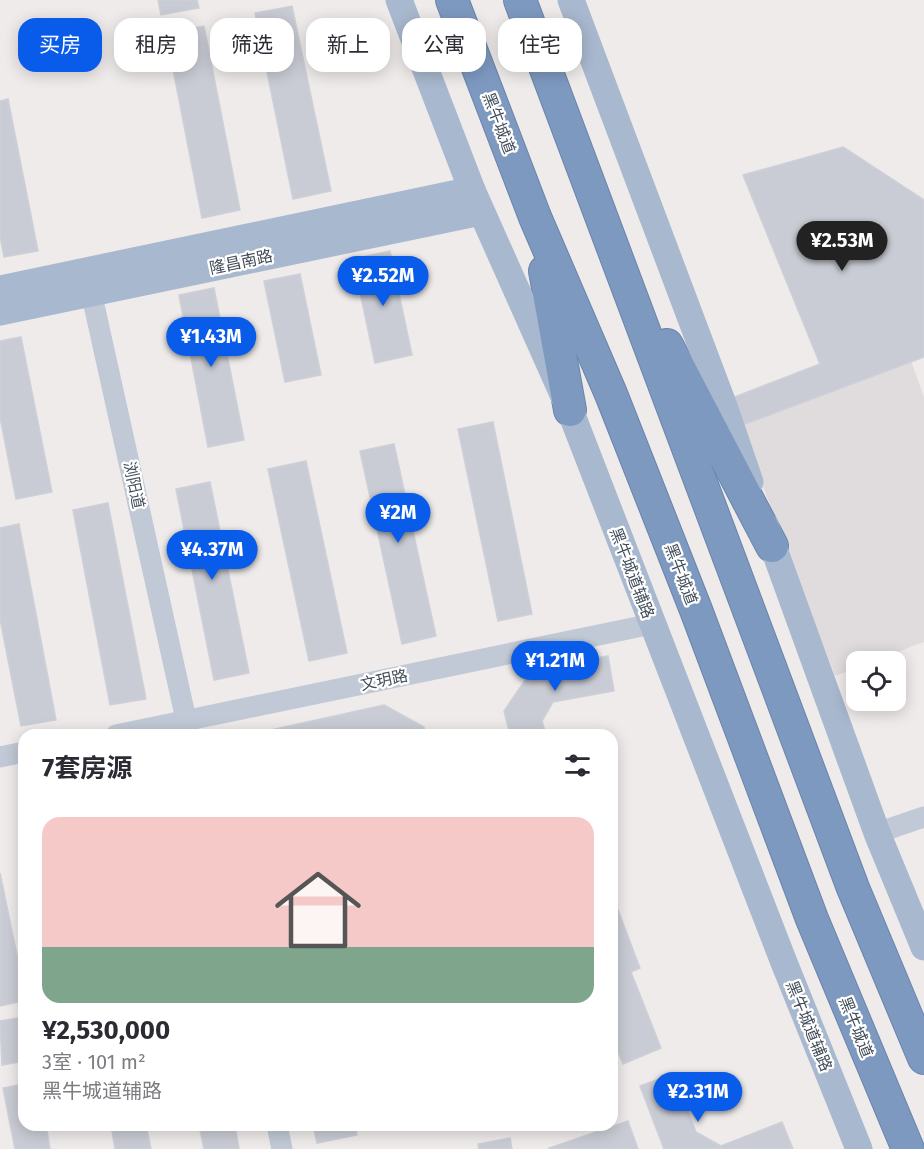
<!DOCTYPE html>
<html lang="zh">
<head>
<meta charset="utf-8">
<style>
  body { margin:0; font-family:"Fira Sans","Noto Sans SC",sans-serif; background:#f7f7f7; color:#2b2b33; height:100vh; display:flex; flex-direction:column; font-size:22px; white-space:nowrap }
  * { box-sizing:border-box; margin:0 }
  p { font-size:20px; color:#7c7c81 }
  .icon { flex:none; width:33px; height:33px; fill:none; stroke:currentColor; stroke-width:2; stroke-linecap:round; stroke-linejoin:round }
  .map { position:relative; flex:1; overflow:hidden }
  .drawer { position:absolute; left:18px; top:729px; width:600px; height:402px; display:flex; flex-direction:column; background:#fff; border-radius:18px; box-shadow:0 3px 15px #0003 }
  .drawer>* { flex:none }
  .banner { position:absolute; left:18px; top:18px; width:600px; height:54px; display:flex; gap:12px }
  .controls { position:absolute; left:846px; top:651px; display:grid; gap:12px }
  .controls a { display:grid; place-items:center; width:60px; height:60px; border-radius:12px; background:#fff; box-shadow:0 3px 15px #0003; font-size:30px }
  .price { position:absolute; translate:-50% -51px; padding:0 14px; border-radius:21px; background:#095bea; color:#fff; font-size:20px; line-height:39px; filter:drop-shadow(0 2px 3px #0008) }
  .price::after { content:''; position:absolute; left:50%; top:36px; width:18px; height:14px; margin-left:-9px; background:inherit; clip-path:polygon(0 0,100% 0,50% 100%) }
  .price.selected { background:#222; color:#fff }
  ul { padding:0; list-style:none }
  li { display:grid; align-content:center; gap:12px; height:318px; padding:0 24px }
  li span { display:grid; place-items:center; height:186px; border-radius:18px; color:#555 }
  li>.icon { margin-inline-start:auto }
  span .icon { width:108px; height:108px; fill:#fffc; stroke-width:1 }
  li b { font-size:26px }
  h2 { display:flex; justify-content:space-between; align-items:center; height:72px; padding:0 24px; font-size:26px }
  .tag { padding:0 21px; border-radius:18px; background:#fff; box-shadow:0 3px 15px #0003; font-size:21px; line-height:54px }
  .tag.selected { background:#095bea; color:#fff }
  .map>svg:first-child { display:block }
  .education { fill:#e0dcdd }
  .building { fill:#c9ccd4; stroke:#ced0d8; stroke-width:1.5 }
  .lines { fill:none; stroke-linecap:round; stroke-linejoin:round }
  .highway-casing { stroke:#6984ab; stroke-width:34 }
  .minor { stroke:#c0c9d5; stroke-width:21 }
  .major { stroke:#a8b8ce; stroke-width:27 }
  .highway { stroke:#7e99c0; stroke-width:32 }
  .labels { text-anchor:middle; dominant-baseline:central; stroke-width:4.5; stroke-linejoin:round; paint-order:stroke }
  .street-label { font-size:16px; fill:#424d5a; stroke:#fff }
</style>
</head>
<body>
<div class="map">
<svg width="924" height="1149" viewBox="0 0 924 1149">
  <rect width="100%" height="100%" fill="#efebeb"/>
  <path class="education" d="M911 361 924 397V642L873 661 856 662V668L835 676 740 426Z"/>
  <g class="building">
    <path d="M158 0H197L199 8 161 15Z"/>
    <path d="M292 6 331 191 293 199 255 13Z"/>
    <path d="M204 26 240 210 202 218 166 33Z"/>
    <path d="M8 99 38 251 4 257 0 236V101Z"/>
    <path d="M843 147 924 200V357L740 426 732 398 820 364 743 175Z"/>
    <path d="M390 251 412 355 375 363 353 259Z"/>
    <path d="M300 274 321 375 285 382 264 281Z"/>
    <path d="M214 288 244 440 208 447 179 295Z"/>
    <path d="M21 337 52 492 16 499 0 417V341Z"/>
    <path d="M493 422 532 614 498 621 458 429Z"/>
    <path d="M394 444 436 636 402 644 360 451Z"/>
    <path d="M306 461 347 653 309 661 268 469Z"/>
    <path d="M210 482 249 673 214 680 176 489Z"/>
    <path d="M108 503 146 699 110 705 73 510Z"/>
    <path d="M19 524 56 720 21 726 0 619V528Z"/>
    <path d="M608 656 614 691 553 702 542 721 546 735H510L504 711 532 670Z"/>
    <path d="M384 705 424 727 425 735H259L262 732Z"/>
    <path d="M0 873 24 989V1001L0 1006Z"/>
    <path d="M612 894 640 968 631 972 661 1048 623 1064 612 1036Z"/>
    <path d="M24 1017V1061L2 1065 0 1021Z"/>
    <path d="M673 1074 696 1132 721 1146 782 1122 793 1149H664L640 1086Z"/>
    <path d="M24 1084V1125H46L50 1149H15L3 1088Z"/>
    <path d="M628 1121 638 1149H550L549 1148Z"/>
    <path d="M111 1125H146L151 1149H115Z"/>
    <path d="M199 1125H235L239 1149H204Z"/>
    <path d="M313 1125H355L357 1135 317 1143Z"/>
    <path d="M510 1138 512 1149H479L478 1144Z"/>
  </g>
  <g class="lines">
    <g class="highway-casing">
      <g id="highway">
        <path d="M452 0 535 217 611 394 696 610 812 919 908 1149"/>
        <path d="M520 0 853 888 924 1058"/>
        <path d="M545 271 570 410"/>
        <path d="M667 345 772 546"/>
      </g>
    </g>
    <g class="minor">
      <path d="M88 278 189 733"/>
      <path d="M116 735 652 624"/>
      <path d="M0 757 24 752"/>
      <path d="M877 833 924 817"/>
      <path d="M277 1125 282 1149"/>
    </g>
    <g class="major">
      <path d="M399 0 472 190 570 410 783 960 859 1149"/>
      <path d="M571 0 725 409 750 482"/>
      <path d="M0 289 472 190"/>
      <path d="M0 312 481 212"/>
      <path d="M766 527 877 833 924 947"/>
    </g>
    <use href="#highway" class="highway"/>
  </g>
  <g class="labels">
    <g class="street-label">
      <text transform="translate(499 123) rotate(69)">黑牛城道</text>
      <text transform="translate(241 262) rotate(-12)">隆昌南路</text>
      <text transform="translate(134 485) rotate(78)">浏阳道</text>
      <text transform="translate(632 573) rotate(69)">黑牛城道辅路</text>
      <text transform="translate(681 574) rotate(69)">黑牛城道</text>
      <text transform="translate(384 680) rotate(-12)">文玥路</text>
      <text transform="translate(809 1026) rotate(68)">黑牛城道辅路</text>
      <text transform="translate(856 1027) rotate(68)">黑牛城道</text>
    </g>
  </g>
</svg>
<div class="controls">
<a><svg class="icon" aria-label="locate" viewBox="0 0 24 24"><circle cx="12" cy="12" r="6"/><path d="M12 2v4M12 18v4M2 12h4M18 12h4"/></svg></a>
</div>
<b class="price selected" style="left:842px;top:272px">¥2.53M</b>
<b class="price" style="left:383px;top:307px">¥2.52M</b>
<b class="price" style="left:211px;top:368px">¥1.43M</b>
<b class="price" style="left:398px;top:544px">¥2M</b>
<b class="price" style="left:212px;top:581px">¥4.37M</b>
<b class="price" style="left:555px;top:692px">¥1.21M</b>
<b class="price" style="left:698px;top:1123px">¥2.31M</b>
<div class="banner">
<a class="tag selected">买房</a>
<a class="tag">租房</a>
<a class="tag">筛选</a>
<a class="tag">新上</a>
<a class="tag">公寓</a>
<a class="tag">住宅</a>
</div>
<section class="drawer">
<h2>7套房源<svg class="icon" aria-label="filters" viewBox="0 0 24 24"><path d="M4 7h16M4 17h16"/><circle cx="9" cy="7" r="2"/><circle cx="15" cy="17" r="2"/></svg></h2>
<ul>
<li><span style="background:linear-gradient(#f6c9c9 70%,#7fa58c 0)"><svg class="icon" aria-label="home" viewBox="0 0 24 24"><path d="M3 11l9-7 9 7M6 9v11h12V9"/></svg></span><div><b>¥2,530,000</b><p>3室 · 101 m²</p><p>黑牛城道辅路</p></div></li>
</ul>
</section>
</div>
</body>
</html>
